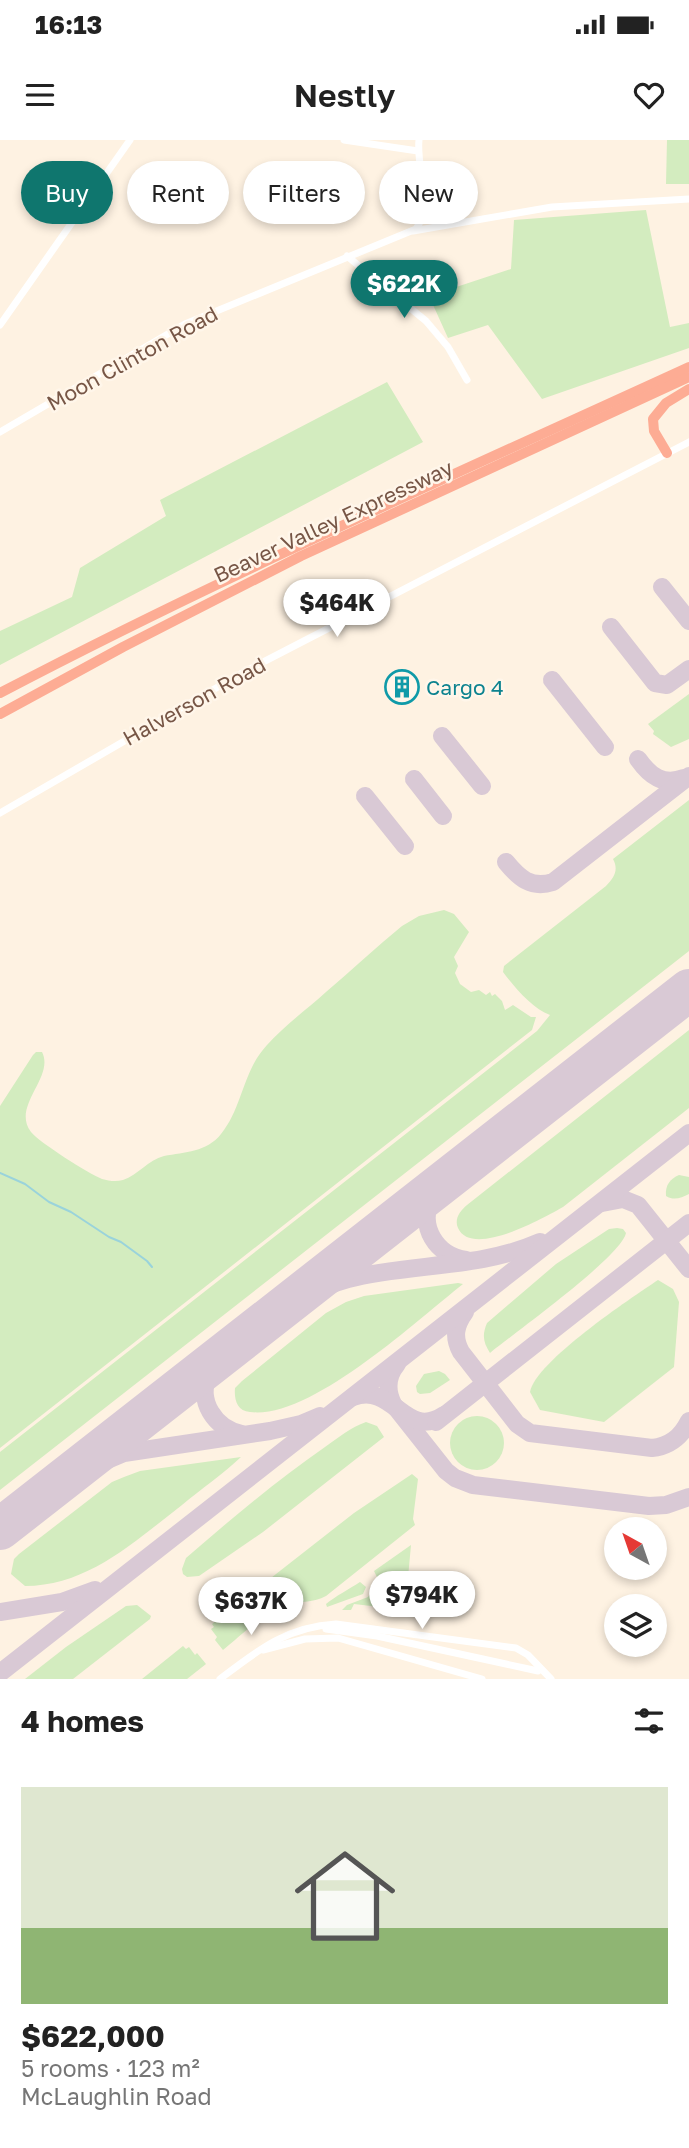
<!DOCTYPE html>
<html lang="en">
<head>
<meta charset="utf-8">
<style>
  body { margin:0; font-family:"Golos Text",sans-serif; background:#f6f6f6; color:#222; height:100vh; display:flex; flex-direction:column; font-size:26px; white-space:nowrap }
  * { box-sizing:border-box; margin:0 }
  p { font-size:23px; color:#767676 }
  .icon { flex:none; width:38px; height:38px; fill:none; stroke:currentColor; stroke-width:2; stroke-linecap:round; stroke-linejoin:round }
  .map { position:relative; height:1539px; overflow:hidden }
  .details { display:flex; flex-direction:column; background:#fff; flex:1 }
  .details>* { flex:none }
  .top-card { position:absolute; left:21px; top:21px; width:648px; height:63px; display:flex; gap:14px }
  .needle { width:46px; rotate:320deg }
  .buttons { position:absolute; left:604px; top:1377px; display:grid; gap:14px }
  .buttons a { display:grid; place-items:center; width:63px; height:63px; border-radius:50%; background:#fff; box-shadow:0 4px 10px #0003; font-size:35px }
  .price { position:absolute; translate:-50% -60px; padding:0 16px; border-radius:24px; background:#fff; color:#222; font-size:23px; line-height:46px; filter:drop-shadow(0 2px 4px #0008) }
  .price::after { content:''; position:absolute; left:50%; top:42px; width:21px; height:16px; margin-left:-10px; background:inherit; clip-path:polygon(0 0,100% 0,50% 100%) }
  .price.active { background:#0f766e; color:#fff }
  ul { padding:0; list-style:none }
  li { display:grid; align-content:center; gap:14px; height:371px; padding:0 21px }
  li+li { border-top:2px solid #e0e0e0 }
  li span { display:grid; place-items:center; height:217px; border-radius:0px; color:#555 }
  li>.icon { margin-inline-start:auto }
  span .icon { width:126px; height:126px; fill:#fffc; stroke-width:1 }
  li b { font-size:30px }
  h2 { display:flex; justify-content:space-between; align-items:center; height:84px; padding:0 21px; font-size:30px }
  .chip { padding:0 24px; border-radius:32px; background:#fff; box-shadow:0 4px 10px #0003; font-size:24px; line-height:63px }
  .chip.active { background:#0f766e; color:#fff }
  .status { display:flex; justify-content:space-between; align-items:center; height:49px; padding:0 35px; background:#fff; direction:ltr }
  .status svg { height:19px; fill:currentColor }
  header { display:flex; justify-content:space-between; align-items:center; height:91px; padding:0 21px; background:#fff; font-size:32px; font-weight:600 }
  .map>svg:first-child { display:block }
  .green { fill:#d3ecbf }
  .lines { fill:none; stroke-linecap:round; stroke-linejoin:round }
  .stream { stroke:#9ad3db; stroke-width:2 }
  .taxiway { stroke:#d9c9d5; stroke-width:18 }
  .runway { stroke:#d9c9d5; stroke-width:42 }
  .minor { stroke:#fff; stroke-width:7 }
  .highway { stroke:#fdac94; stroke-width:10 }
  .labels { text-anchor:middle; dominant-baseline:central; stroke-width:5; stroke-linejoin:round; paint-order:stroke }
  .street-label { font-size:21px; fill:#775646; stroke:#fff6ea }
  .culture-label { font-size:21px; fill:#0d838f; stroke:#fff6ea; text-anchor:start }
</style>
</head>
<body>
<div class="status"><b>16:13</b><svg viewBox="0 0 49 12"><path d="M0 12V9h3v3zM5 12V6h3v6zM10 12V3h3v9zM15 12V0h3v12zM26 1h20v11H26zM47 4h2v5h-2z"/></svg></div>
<header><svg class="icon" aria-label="menu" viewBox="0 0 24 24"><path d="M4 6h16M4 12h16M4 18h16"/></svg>Nestly<svg class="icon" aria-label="heart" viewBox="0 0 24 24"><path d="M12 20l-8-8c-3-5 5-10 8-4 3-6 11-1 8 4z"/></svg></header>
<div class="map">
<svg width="689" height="1539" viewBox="0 0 689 1539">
  <rect width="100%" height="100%" fill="#fef2e2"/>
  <g class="green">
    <path d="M667 0H689V44H666Z"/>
    <path d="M646 70 670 187 689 183V208L542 259 488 185 448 198 429 156 511 129 514 80Z"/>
    <path d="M387 242 423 302 0 525V491L72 457 80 428 166 376 160 360Z"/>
    <path d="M689 554V599L671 607 653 594 654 591 648 584Z"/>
    <path d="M689 660V811L0 1350V1312L537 891 550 875C533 869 515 848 503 832L504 826 606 746C614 738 619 730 613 719Z"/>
    <path d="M444 770 454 774 469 792 454 817 458 826 455 833 460 844 471 852 479 850 486 855 490 852 492 856 495 854 502 861 505 870 513 865 531 877H536L532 890 0 1308V966L33 915 36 912H42C55 937 11 966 31 992 40 1003 88 1033 102 1039 109 1041 116 1042 123 1040 138 1035 148 1020 164 1016 185 1012 207 1012 221 994 243 967 242 932 267 905 284 886 306 870 326 852 351 831 376 807 402 786L419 776Z"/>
    <path d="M689 890V968L563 1067C545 1077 472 1119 458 1088 454 1079 460 1071 467 1065Z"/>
    <path d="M679 1035 689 1037V1054C681 1058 674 1061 666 1056 665 1045 670 1039 679 1035Z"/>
    <path d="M617 1088 623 1089 626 1093C621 1117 514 1193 490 1213 483 1202 482 1195 487 1183L556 1124 609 1089Z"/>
    <path d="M658 1140 673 1149 679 1162 674 1227 604 1282 540 1270 530 1252C535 1222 631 1158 658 1140Z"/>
    <path d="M458 1143 463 1144C416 1181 310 1280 250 1272 237 1271 234 1260 235 1248L242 1241 326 1173 346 1162 364 1156Z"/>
    <path d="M439 1231 445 1234 450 1240 430 1253 420 1254 417 1252 416 1246 424 1234Z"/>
    <circle cx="477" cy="1303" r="27"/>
    <path d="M366 1282 377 1286 384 1297 263 1392 199 1436 187 1437 183 1434 182 1429 186 1418C231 1379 276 1341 325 1307 338 1298 351 1287 366 1282Z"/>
    <path d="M241 1317C223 1334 201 1349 182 1365 135 1401 88 1446 25 1446L11 1434 14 1419 19 1414 112 1342 124 1337 140 1331Z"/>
    <path d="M412 1334 418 1339 413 1379 415 1385 326 1456C313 1463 302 1461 288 1464 267 1469 241 1496 223 1510L215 1500 217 1497 211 1489 214 1487 212 1484 354 1373Z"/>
    <path d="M411 1405 405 1470 354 1464 351 1470H342L347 1465 368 1457 379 1441 374 1431Z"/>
    <path d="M360 1442 366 1447 363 1454 327 1467 326 1464C336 1456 349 1449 360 1442Z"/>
    <path d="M137 1465 151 1476 150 1479 73 1539H25L66 1507 126 1466Z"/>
    <path d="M183 1506 186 1509 189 1507 195 1515 197 1513 206 1524 187 1539H142Z"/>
  </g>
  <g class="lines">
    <path class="stream" d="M0 1033 25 1044 49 1062 71 1072 109 1097 121 1102 147 1121 152 1127"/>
    <g class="taxiway">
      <path d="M662 447 689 481"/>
      <path d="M611 487 655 543 667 545 689 529"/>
      <path d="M552 540 605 607"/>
      <path d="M442 596 482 646"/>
      <path d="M638 619C650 636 663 646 684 638"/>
      <path d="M414 639 443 676"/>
      <path d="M365 656 405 706"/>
      <path d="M506 722C519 738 531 749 553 742L689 636"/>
      <path d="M459 1030C449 1039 438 1047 432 1058 417 1086 437 1116 466 1120"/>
      <path d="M602 1063 623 1059 638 1065 689 1129"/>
      <path d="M465 1172C455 1186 453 1197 461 1212L517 1284 530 1293 652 1308C670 1306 681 1297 689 1281"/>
      <path d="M258 1188C287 1168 314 1148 348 1139 411 1123 479 1129 540 1102"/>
      <path d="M236 1205C226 1214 215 1222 209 1234 196 1260 215 1289 242 1294"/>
      <path d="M397 1224C387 1236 386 1250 393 1264L446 1331 455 1338 473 1345 649 1366 666 1365 689 1357"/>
      <path d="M353 1257C394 1242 405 1301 444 1275"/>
      <path d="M436 1282 689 1083"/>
      <path d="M42 1357 79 1332 124 1313 270 1291 301 1284 320 1276"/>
      <path d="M0 1392 39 1359"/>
      <path d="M0 1472 62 1462 95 1450"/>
      <path d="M0 1533 689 993"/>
    </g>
    <path class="runway" d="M0 1389 689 850"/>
    <g class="minor">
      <path d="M344 0 418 11"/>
      <path d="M413 91 552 67 689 59"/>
      <path d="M347 116 426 181 448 207 467 240"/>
      <path d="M0 185 130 0"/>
      <path d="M0 292 185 184 416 89C433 67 416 27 419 0"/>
      <path d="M0 673 242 533 689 302"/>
      <path d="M326 1489 377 1496 538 1531"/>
      <path d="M263 1510 305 1499 338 1498 482 1539"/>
      <path d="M220 1539C258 1510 286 1487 336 1484L516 1508 528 1515 551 1539"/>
    </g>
    <g class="highway">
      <path d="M667 313 654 291 653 279 666 263 689 249"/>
      <path d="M0 553C225 435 458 333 689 227"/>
      <path d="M0 574 123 507 301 416 689 237"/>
    </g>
  </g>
  <defs>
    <g id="building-ring" transform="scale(1.75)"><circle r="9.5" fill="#fff6ea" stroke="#0f9aa8" stroke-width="1.5"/><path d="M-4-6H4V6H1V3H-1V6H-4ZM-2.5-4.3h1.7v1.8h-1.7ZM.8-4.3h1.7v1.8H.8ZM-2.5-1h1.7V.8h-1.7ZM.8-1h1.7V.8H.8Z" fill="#0f9aa8"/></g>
  </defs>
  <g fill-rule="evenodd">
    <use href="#building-ring" x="402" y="547"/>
  </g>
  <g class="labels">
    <g class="street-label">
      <text transform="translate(132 218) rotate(-29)">Moon Clinton Road</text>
      <text transform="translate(333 381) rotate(-25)">Beaver Valley Expressway</text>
      <text transform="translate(194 561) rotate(-29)">Halverson Road</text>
    </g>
    <g class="culture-label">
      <text x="426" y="547">Cargo 4</text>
    </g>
  </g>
</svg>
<div class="buttons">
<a><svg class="needle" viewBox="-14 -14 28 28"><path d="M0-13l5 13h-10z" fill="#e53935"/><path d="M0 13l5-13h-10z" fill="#767676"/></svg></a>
<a><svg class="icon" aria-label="layers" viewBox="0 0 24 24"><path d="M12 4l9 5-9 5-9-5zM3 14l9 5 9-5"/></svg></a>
</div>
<b class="price active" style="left:404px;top:180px">$622K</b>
<b class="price" style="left:337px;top:499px">$464K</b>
<b class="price" style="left:422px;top:1491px">$794K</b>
<b class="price" style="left:251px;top:1497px">$637K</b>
<div class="top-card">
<a class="chip active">Buy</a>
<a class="chip">Rent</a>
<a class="chip">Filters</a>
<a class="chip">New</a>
</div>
</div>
<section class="details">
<h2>4 homes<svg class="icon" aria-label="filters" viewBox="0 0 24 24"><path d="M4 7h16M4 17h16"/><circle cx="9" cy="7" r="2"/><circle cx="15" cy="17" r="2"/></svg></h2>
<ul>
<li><span style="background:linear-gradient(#dfe7d0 65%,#8fb573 0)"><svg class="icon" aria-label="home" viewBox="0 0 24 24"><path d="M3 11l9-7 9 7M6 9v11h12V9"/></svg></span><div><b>$622,000</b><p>5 rooms · 123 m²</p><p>McLaughlin Road</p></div></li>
</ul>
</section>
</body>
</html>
